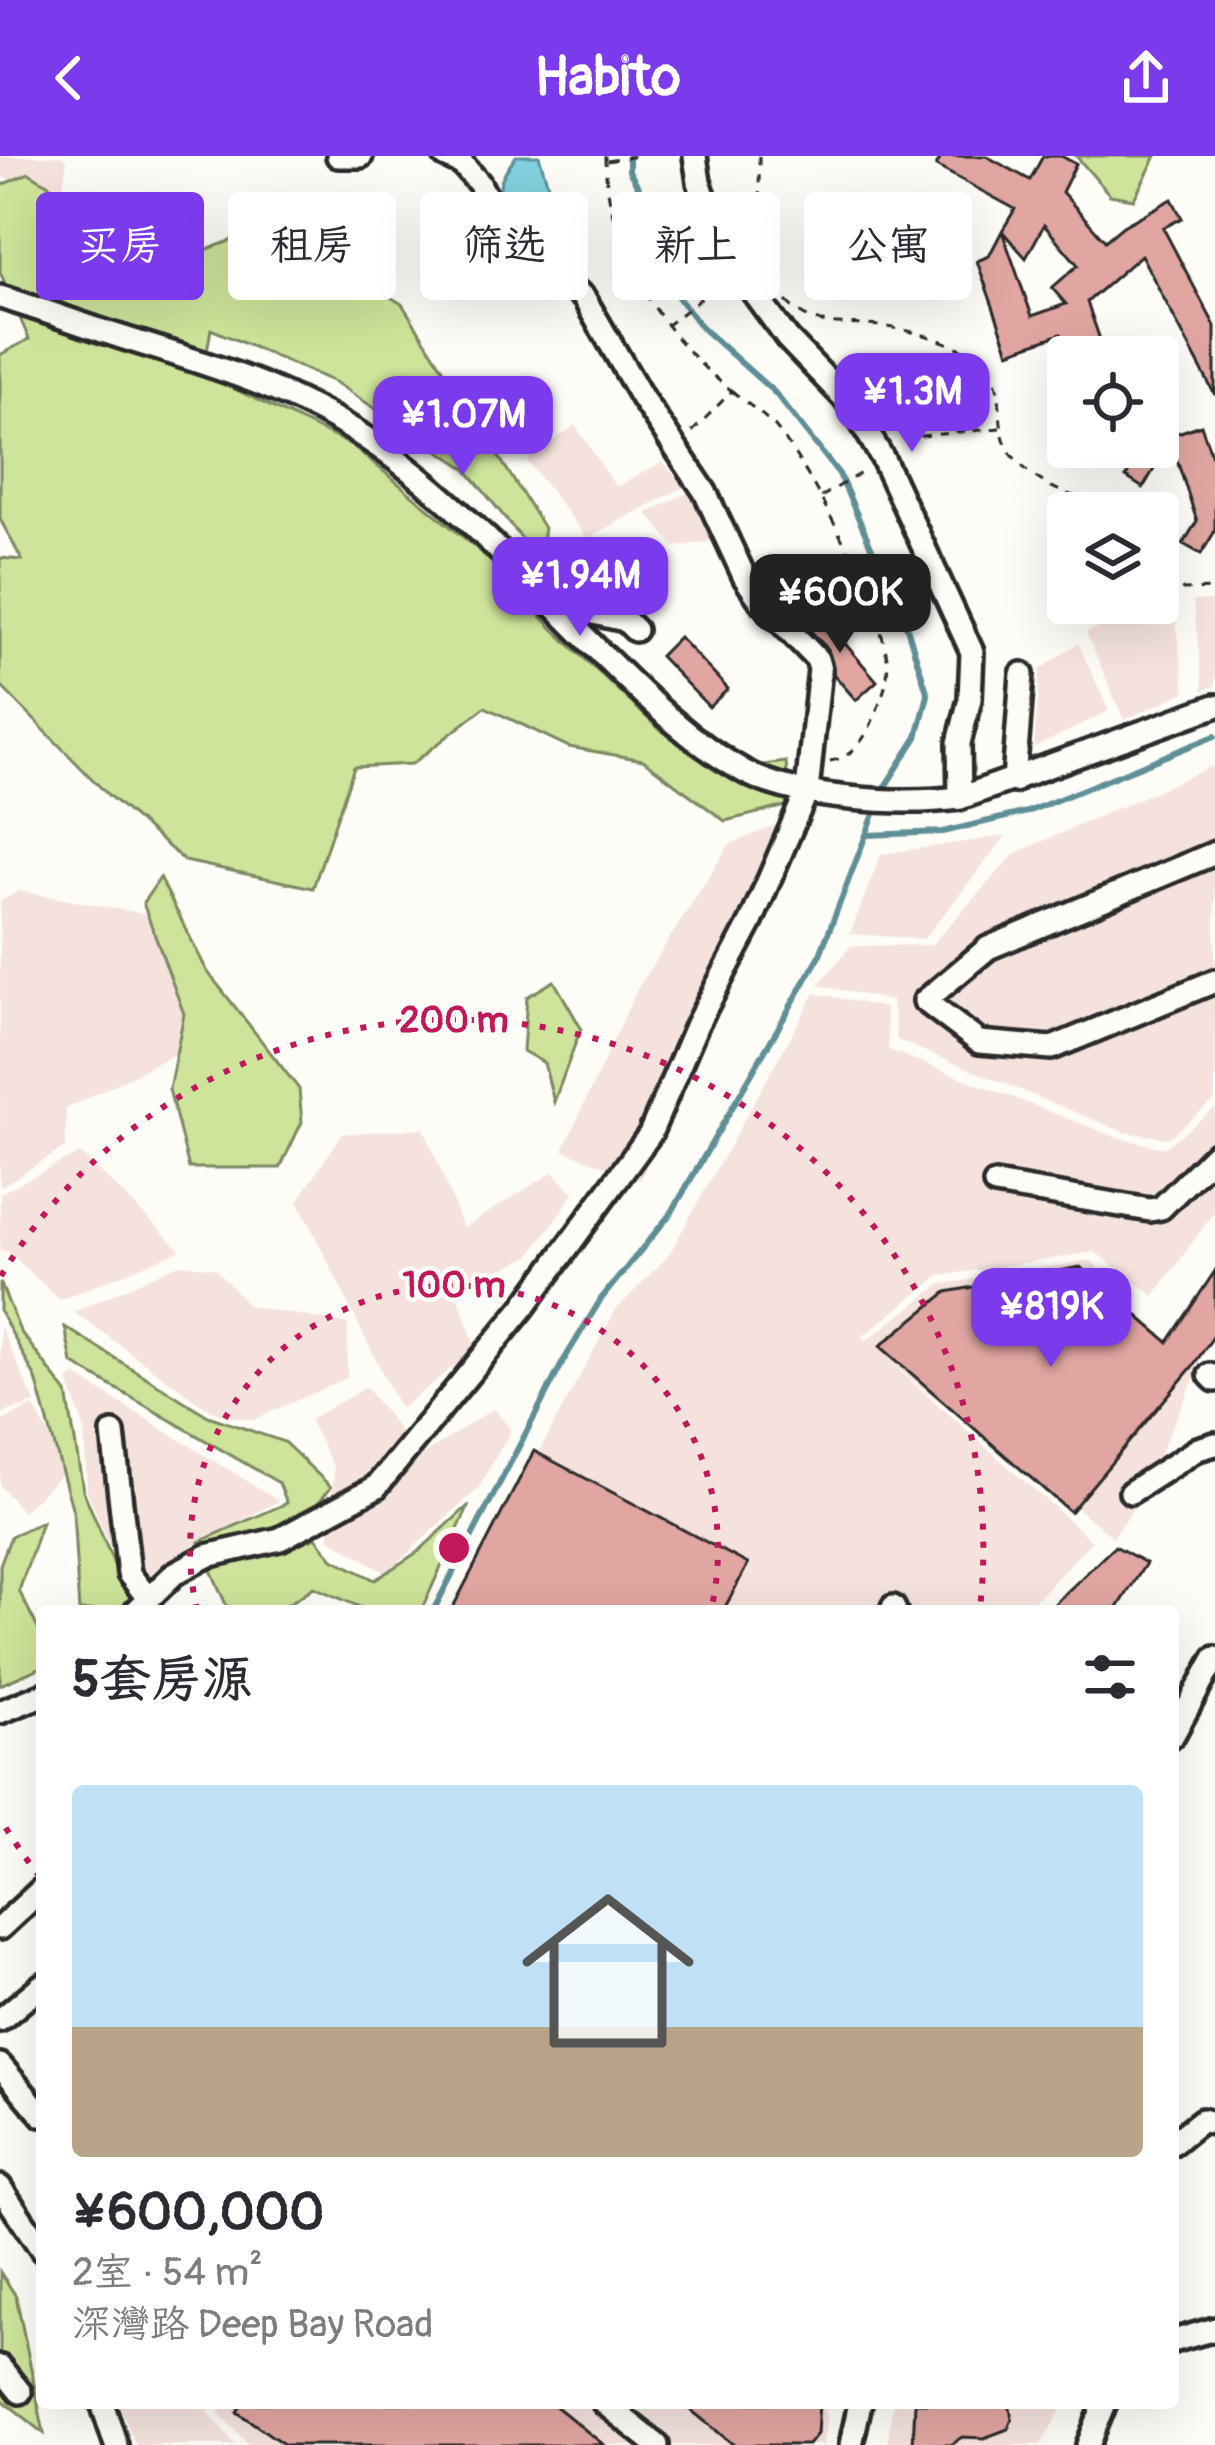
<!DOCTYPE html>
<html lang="zh">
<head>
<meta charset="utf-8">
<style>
  body { margin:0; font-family:Pangolin,"LXGW WenKai TC",sans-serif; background:#f2f2f3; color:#2b2b33; height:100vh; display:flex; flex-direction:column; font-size:45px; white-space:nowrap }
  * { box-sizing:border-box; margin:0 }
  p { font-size:39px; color:#7c7c81 }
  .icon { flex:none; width:66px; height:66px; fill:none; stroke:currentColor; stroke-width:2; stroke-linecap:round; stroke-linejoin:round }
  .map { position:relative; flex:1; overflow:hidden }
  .details { position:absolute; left:36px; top:1449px; width:1143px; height:804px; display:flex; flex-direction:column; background:#fff; border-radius:12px; box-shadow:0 12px 48px #0002 }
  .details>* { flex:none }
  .banner { position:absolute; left:36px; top:36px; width:1143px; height:108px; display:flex; gap:24px }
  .controls { position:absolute; left:1047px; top:180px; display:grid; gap:24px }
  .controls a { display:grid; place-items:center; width:132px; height:132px; border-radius:12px; background:#fff; box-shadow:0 12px 48px #0002; font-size:60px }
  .price { position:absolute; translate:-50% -102px; padding:0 27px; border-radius:24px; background:#7c3aed; color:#fff; font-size:39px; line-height:78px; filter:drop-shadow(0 3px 6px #0008) }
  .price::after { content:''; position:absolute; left:50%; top:72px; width:36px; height:27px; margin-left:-18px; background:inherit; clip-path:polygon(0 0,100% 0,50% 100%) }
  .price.current { background:#222; color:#fff }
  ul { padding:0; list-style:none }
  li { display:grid; align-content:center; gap:24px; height:636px; padding:0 36px }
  li span { display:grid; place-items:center; height:372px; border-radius:12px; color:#555 }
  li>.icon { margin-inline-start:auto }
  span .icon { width:216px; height:216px; fill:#fffc; stroke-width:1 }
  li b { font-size:51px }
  h2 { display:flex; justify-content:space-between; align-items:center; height:144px; padding:0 36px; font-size:51px }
  .chip { padding:0 42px; border-radius:12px; background:#fff; box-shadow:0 12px 48px #0002; font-size:42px; line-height:108px }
  .chip.current { background:#7c3aed; color:#fff }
  header { display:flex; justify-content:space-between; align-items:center; height:156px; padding:0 36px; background:#7c3aed; color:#fff; font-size:54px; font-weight:700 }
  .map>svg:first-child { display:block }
  .built { fill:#f5e2dd }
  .green { fill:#cde49a; stroke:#7c8862; stroke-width:3 }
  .water { fill:#81d1de; stroke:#5f8f96; stroke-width:3 }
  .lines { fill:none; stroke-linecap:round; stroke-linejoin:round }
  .stream { stroke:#5f8f96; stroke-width:6 }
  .building { fill:#e1a6a1; stroke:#2b2b2b; stroke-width:3 }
  .minor-casing { stroke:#2b2b2b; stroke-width:30 }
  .path { stroke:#2b2b2b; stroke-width:3; stroke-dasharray:9 9; stroke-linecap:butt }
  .minor { stroke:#fdfcf7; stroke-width:21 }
  .ring { fill:none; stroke:#c2185b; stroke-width:6; stroke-dasharray:6 12 }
  .centre { fill:#c2185b; stroke:#fdfcf7; stroke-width:6 }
  .ring-label { font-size:36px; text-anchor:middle; font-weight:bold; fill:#c2185b; stroke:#fdfcf7; stroke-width:9; stroke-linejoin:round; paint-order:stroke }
</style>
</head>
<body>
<header><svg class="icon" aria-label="back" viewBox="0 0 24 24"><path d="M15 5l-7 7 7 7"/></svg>Habito<svg class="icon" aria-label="share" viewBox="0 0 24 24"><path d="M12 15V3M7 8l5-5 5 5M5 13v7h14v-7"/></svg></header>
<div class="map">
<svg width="1215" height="2289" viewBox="0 0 1215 2289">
  <rect width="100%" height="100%" fill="#fdfcf7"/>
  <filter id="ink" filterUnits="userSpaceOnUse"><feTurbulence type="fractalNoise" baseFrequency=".00833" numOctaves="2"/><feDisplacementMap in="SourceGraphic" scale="24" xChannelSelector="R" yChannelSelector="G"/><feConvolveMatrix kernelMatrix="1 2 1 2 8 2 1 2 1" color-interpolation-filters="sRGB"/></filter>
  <g filter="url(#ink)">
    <g class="built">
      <path d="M0 0H61L67 4 60 51 0 20Z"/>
      <path d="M575 269 616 331 663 306 684 331 587 382 527 305Z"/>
      <path d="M689 336 720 384 675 391 647 357Z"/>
      <path d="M1193 445H1215V530L1203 534Z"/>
      <path d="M1173 448 1185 536 1124 564 1086 476Z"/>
      <path d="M1078 487 1109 555 1034 592 1040 514Z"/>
      <path d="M1215 609V944L1168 982 1124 976 897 884 892 845 818 829 851 790 931 789 1016 697Z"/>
      <path d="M776 669 692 874 641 1024 563 994 636 835 729 689Z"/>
      <path d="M1006 680 924 783 850 778 881 698Z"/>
      <path d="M20 735 167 762 196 887 66 953V991L0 1031V745Z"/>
      <path d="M815 837 885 852 889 894 1116 981 1164 992 1215 952V1055L1154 1140 1095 1096 939 1120 862 1181 866 1185 939 1129 1091 1104 1140 1159 1199 1213 1136 1349 1113 1381 890 1206 1092 1385 1039 1441 1013 1455H453L615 1155 668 1100Z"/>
      <path d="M424 972 463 1072 553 1016 574 1037 530 1100 456 1135 476 1193 400 1253 298 1045 342 978Z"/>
      <path d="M80 997 181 1094 60 1144 7 1095 0 1096V1037Z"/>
      <path d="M179 1108 215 1112 249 1150 348 1168 347 1222 253 1264 221 1259 204 1250 74 1156Z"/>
      <path d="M0 1170 35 1247 0 1258Z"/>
      <path d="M75 1219 279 1345 181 1396 139 1439 120 1416 87 1335 84 1271 68 1225Z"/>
      <path d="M366 1231 420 1301 494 1252 511 1274 478 1333 386 1417 329 1382 334 1312 309 1264Z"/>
      <path d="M33 1250 68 1311 23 1356 0 1330V1266Z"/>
      <path d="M118 2247H213L208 2256 235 2289H136Z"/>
      <path d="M224 2247H825L827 2261 823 2289H249L218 2256Z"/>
      <path d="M893 2247H1060L1062 2252 1041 2289H887Z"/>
    </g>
    <g class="green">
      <path d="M1076 0H1156L1134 43 1110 39Z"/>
      <path d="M29 17 176 105 273 69 402 148 544 372 539 404 465 312 335 226 211 173 203 218 353 290 486 400 551 471 657 571 716 615 786 606 790 649 725 665 643 604 569 591 485 551 412 608 354 611 313 732 185 705 108 639 0 529V402L22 404 0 363V199L29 183 0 116V30Z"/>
      <path d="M160 722 207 815 299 933 302 966 280 1012H189L169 933 184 858 143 747Z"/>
      <path d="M554 825 581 872 554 946 544 907 523 895 527 841Z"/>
      <path d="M0 1126 20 1175 67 1237 83 1334 121 1425 148 1455H79L73 1355 36 1223 0 1155Z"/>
      <path d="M65 1171 208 1260 284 1286 331 1331 278 1396 316 1381 333 1403 375 1424 419 1395 469 1349 421 1455H369L314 1431C282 1453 268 1464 227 1451L199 1386 287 1347 279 1327 72 1207Z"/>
      <path d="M42 1366 19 1435 42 1480V1511L0 1529V1409L11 1380Z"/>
      <path d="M0 2116 16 2140 44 2277 0 2242Z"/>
    </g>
    <path class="water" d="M516 0H539L564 81 554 102C529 86 490 62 501 26 503 17 512 7 516 0Z"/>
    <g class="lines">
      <g class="stream">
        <path d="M867 679 943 676 1027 656 1215 580"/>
        <path d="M433 1455 564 1204 601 1143 672 1056 819 801 884 632 917 581 928 539 907 472 839 318 775 237 701 171 671 132 657 62 629 15V0"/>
      </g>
    </g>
    <g class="building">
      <path d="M942 0H986L1030 24 1043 0H1061L1076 8 1062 36 1105 85 1123 70 1172 43 1182 62 1163 72 1215 170V239L1141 99 1087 146 1106 201H1069L1061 178 1009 196 977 105 989 100 1002 75 1032 160 1066 148 1052 132 1078 109 1044 69 1026 102 1002 75 1015 53 936 10Z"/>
      <path d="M1201 269 1215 309V375L1201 398 1183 388 1197 365 1169 280Z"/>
      <path d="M1136 291H1167L1143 332 1126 321 1138 299Z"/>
      <path d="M813 450 877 525 856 544 834 519 828 493 799 463Z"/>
      <path d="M679 481 728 533 709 551 660 500Z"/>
      <path d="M1080 1111 1168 1186 1215 1115V1178L1192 1211 1070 1356 880 1190 947 1136Z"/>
      <path d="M534 1295 748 1408 723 1455H451Z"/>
      <path d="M1115 1390 1146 1407 1116 1455H1047Z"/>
      <path d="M243 2247H552L604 2289H285L237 2256Z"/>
      <path d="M682 2247H819L817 2278 808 2289H734Z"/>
      <path d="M915 2247H1009L1012 2263 1008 2273 984 2282 962 2281 950 2289 913 2288Z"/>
    </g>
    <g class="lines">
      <g class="minor-casing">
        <g id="minor">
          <path d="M338 0H361"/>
          <path d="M695 0 699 26 726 99 787 182 852 250 883 303 972 496 970 543 959 587 960 642"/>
          <path d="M0 141C41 153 80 168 121 181 211 209 301 235 379 291 463 350 532 430 605 501 648 544 692 587 745 616 798 644 902 649 960 642L1215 550"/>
          <path d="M550 447 625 464 635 474"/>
          <path d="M1014 625 1022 518"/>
          <path d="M1215 697 988 792 925 845 979 886 1052 892 1215 825"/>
          <path d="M995 1028 1150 1054 1161 1052 1215 998"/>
          <path d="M1210 1219 1215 1224"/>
          <path d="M113 1277 129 1418 148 1442"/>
          <path d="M1131 1336 1198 1293 1215 1288"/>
          <path d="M893 1451 895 1455"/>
          <path d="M136 1455 175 1417 207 1400 280 1383 376 1331 523 1152 650 978 697 868 751 766 807 635 820 513 817 503 761 445 745 422 705 336 642 242 584 142 499 66 479 27 462 8 445 0"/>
          <path d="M0 1556 42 1539"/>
          <path d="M1173 1579 1215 1502"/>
          <path d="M0 1772 42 1733"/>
          <path d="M0 1864 42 1829"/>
          <path d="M0 1909 42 1959"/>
          <path d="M1173 1987 1202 1964 1215 1968"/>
          <path d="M0 2031 42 2094"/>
          <path d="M1173 2185 1215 2173"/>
          <path d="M0 2211 20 2236"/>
          <path d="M102 2247 116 2289"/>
          <path d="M604 2247 657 2289"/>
          <path d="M851 2289 860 2247"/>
          <path d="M1088 2289 1105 2247"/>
        </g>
      </g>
      <g class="path">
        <path d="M605 0C606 91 662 182 732 235L692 276"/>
        <path d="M759 0C760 48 755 89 776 133"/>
        <path d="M607 5 637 0"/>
        <path d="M786 145C814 175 843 166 880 170 907 173 934 181 959 192 1022 219 985 265 1013 300 1025 316 1047 330 1065 337 1085 345 1110 342 1125 357"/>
        <path d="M666 170 720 127"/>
        <path d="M732 235C746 247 763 258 775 271 810 312 880 449 887 502 890 524 881 544 873 564 865 583 851 603 829 605"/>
        <path d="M902 282 1000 272"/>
        <path d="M821 341 864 315"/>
        <path d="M1158 405 1183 434 1215 433"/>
      </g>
      <use href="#minor" class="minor"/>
    </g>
  </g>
  <g class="ring">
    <path d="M197 1454A264 264 0 1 1 711 1454"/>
    <path d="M40 1721A529 529 0 0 1 1 1664M1 1120A529 529 0 0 1 980 1452"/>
  </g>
  <circle cx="454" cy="1392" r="18" class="centre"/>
  <g class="ring-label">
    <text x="454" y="876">200 m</text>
    <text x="454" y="1141">100 m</text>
  </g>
</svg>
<div class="controls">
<a><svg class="icon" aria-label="locate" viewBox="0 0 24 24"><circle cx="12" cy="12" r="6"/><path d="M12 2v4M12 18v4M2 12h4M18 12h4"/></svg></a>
<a><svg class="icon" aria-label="layers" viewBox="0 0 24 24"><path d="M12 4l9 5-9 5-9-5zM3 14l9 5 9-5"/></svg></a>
</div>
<b class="price" style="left:912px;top:299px">¥1.3M</b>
<b class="price" style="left:463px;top:322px">¥1.07M</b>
<b class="price" style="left:580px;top:483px">¥1.94M</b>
<b class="price current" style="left:840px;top:500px">¥600K</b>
<b class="price" style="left:1051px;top:1214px">¥819K</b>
<div class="banner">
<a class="chip current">买房</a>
<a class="chip">租房</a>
<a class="chip">筛选</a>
<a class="chip">新上</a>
<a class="chip">公寓</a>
</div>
<section class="details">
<h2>5套房源<svg class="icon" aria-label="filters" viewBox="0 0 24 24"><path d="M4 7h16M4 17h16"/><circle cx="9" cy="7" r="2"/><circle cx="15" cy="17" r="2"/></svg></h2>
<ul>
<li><span style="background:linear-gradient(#bfe0f5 65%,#b9a48a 0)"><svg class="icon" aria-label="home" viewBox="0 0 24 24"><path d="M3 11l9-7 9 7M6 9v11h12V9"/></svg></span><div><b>¥600,000</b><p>2室 · 54 m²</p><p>深灣路 Deep Bay Road</p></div></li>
</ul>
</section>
</div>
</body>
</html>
